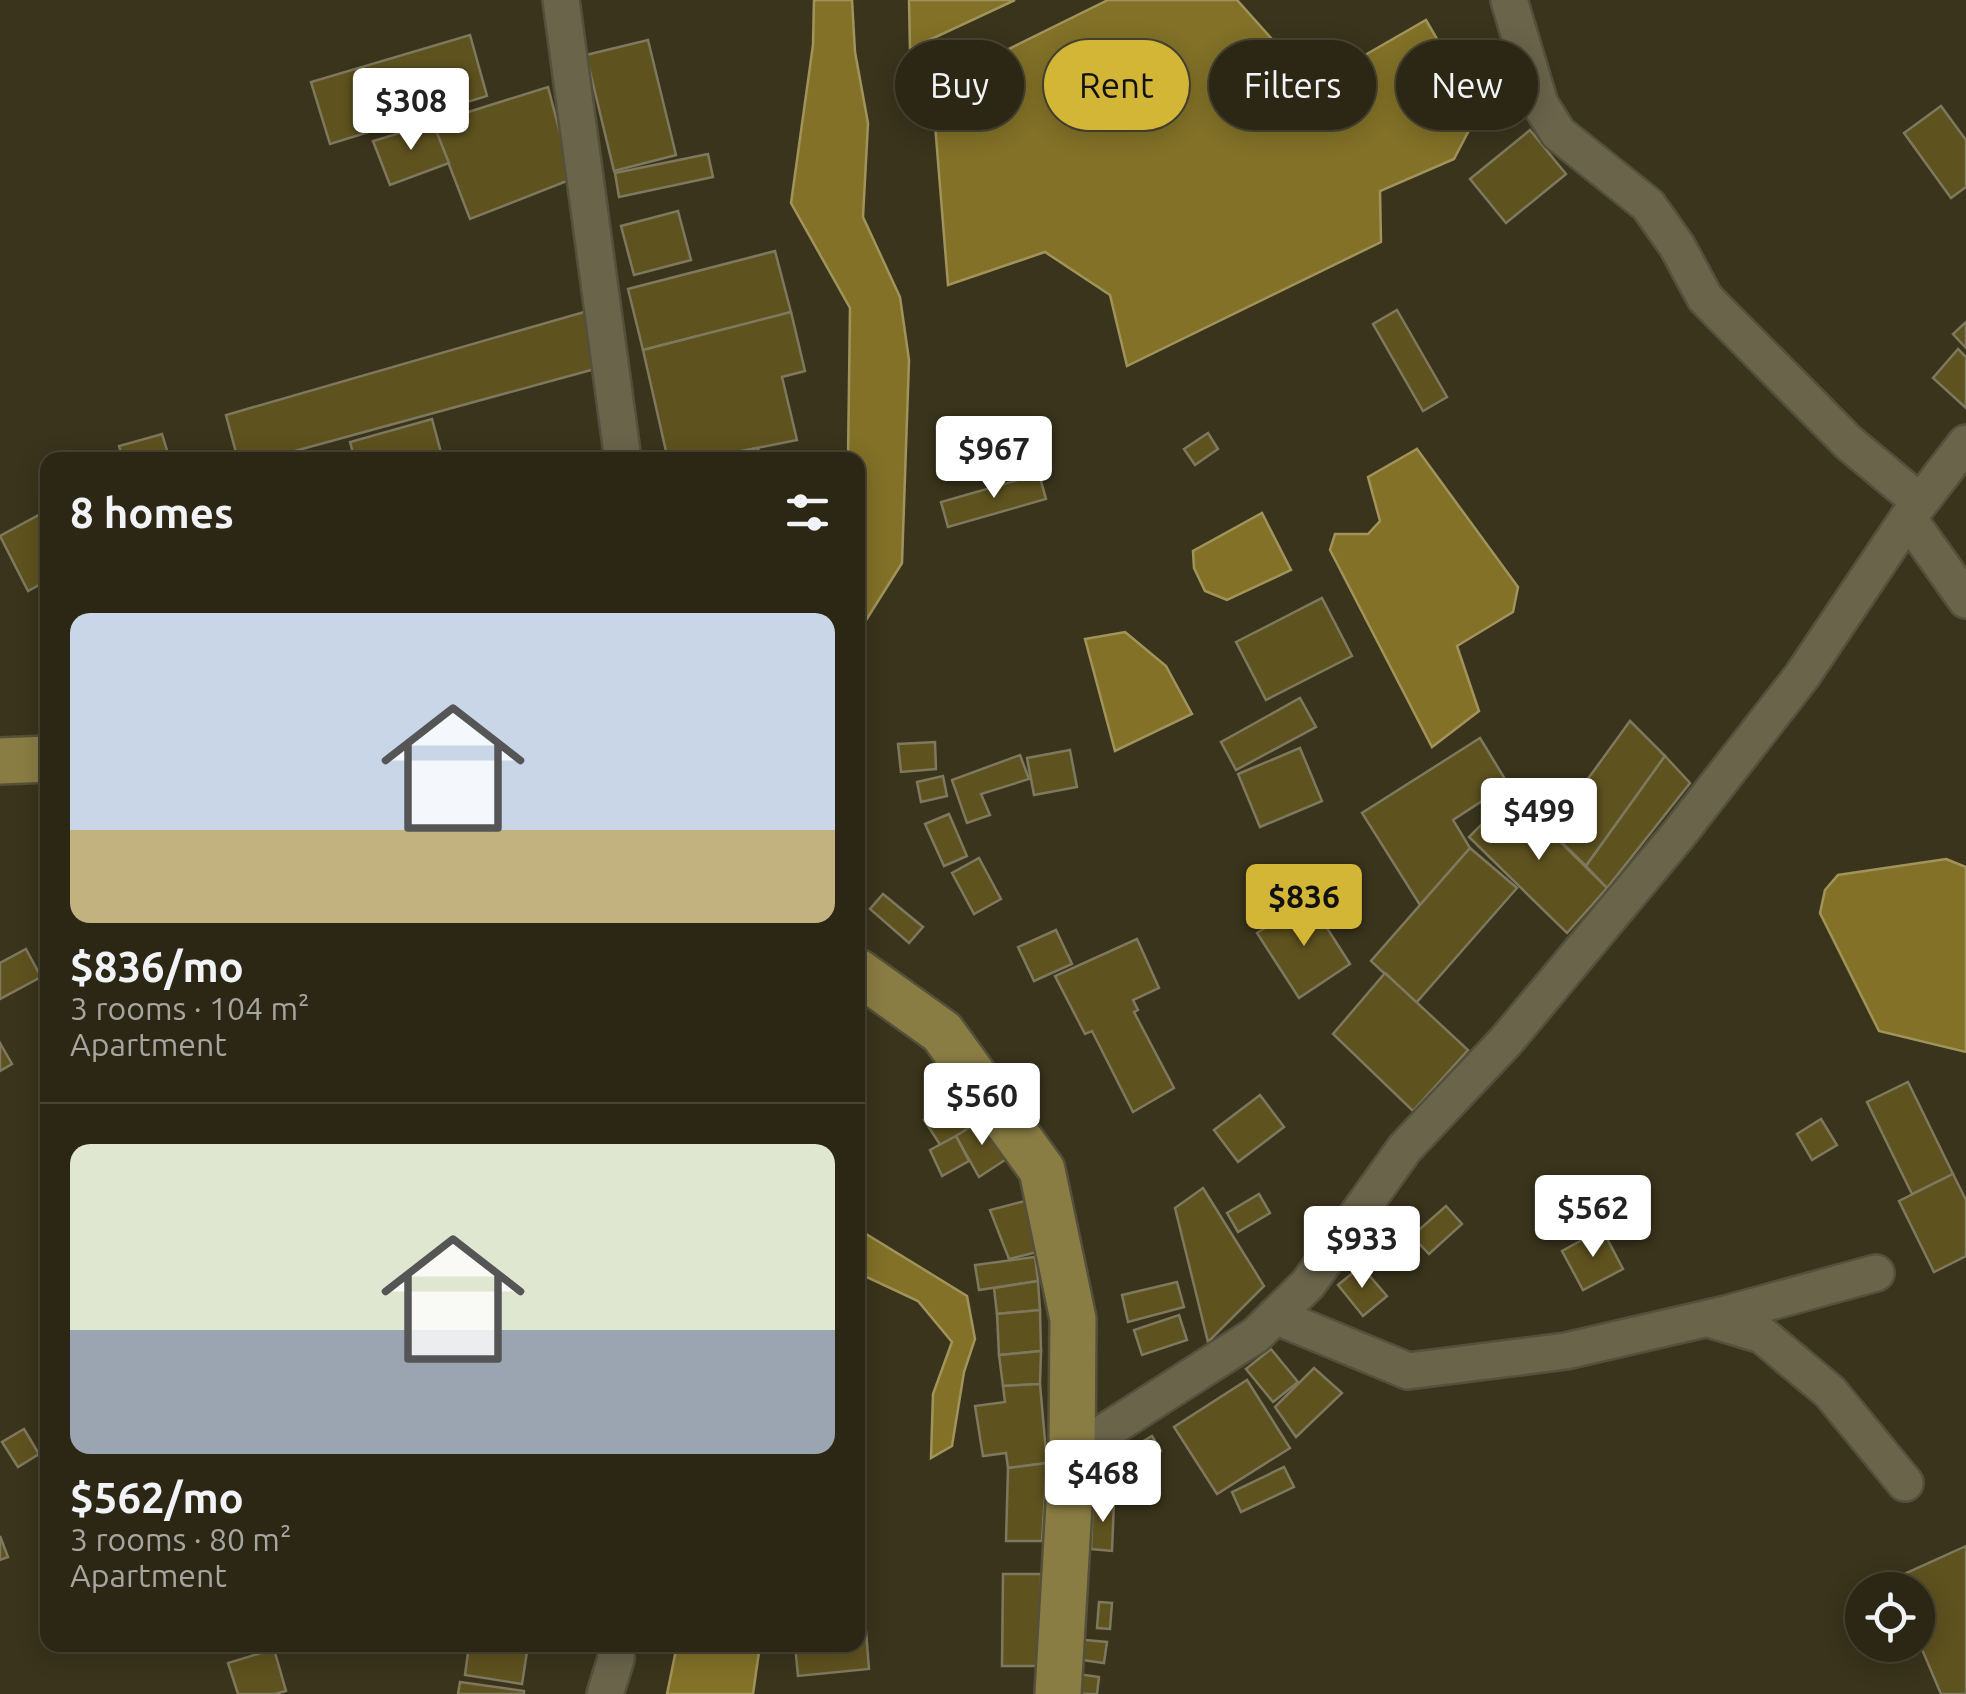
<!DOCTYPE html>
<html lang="en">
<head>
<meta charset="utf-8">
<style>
  body { margin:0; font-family:Ubuntu,sans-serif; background:#383322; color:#f1f3f6; height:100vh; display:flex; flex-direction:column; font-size:38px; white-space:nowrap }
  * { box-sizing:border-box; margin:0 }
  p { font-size:32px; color:#a6a5a0 }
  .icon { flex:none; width:55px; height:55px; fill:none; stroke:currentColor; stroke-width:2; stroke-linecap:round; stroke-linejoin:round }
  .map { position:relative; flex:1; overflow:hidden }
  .drawer { position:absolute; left:40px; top:452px; width:825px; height:1200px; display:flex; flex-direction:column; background:#2c2715; border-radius:20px; box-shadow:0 5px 25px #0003,0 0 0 2px #484434 }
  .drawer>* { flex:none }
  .banner { position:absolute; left:895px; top:40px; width:920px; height:90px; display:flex; gap:20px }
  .controls { position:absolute; left:1845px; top:1572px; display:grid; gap:20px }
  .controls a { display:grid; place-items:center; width:90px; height:90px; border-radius:50%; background:#2c2715; box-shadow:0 5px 25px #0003,0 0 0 2px #484434; font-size:50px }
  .price { position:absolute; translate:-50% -85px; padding:0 22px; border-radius:10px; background:#fff; color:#222; font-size:32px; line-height:65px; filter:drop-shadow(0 2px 5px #0008) }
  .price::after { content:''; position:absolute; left:50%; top:60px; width:30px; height:22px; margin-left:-15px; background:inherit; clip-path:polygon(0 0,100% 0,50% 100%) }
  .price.active { background:#d3b635; color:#111 }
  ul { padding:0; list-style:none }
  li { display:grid; align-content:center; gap:20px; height:530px; padding:0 30px }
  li+li { border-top:2px solid #484434 }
  li span { display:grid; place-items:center; height:310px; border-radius:20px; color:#555 }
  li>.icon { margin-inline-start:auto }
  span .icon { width:180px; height:180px; fill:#fffc; stroke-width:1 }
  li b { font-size:42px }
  h2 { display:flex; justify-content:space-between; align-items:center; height:120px; padding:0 30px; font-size:42px }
  .pill { padding:0 35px; border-radius:45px; background:#2c2715; box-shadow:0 5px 25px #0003,0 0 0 2px #484434; font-size:35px; line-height:90px }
  .pill.active { background:#d3b635; color:#111 }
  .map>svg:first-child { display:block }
  .water { fill:#827127; stroke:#a0945c; stroke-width:2.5 }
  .building { fill:#5e521f; stroke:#7e785e; stroke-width:2.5 }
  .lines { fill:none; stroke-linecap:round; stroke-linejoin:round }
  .minor-casing { stroke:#54503b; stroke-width:40 }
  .major-casing { stroke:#54503b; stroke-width:50 }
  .minor { stroke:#6a644b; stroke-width:35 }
  .major { stroke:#8a7d44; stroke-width:45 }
</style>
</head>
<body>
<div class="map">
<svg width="1966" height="1694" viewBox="0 0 1966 1694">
  <rect width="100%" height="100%" fill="#3a341c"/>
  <g class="water">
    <path d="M814 0H852L855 52 868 123 863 217 900 297 909 360 902 563 858 633V460H848L850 308 791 203 813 45Z"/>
    <path d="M909 0H1015L910 49Z"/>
    <path d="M1108 0H1237L1313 85 1426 20 1479 111 1454 159 1380 191 1381 242 1127 366 1110 295 1045 252 948 285 932 87Z"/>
    <path d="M1417 449 1518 587 1513 612 1457 646 1479 711 1432 747 1330 550 1335 534H1368L1380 521 1368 477Z"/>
    <path d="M1262 513 1291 570 1227 600 1205 591 1194 568 1193 551Z"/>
    <path d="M1125 632 1166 666 1192 714 1115 751 1085 639Z"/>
    <path d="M1946 859 1966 867V1052L1879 1031 1820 913 1825 890 1838 875Z"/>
    <path d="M858 1229 967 1296 975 1339 964 1372 952 1446 931 1458 933 1394 952 1342 918 1301 858 1273Z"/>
    <path d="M677 1645H760L753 1694H667Z"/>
  </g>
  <g class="building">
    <path d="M470 35 487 96 330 144 311 82Z"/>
    <path d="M648 40 676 155 614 171 586 55Z"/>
    <path d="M548 87 572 179 470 219 433 123Z"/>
    <path d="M1941 106 1966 140V187L1951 198 1904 133Z"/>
    <path d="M433 123 449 163 390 185 373 141Z"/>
    <path d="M1530 130 1566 174 1506 223 1470 179Z"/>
    <path d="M708 154 713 177 619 197 615 173Z"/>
    <path d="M678 211 691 260 634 275 621 226Z"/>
    <path d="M775 251 791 312 643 350 628 289Z"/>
    <path d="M591 310 602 367 262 460H238L226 415Z"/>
    <path d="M1397 310 1447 397 1423 411 1373 324Z"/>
    <path d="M791 312 805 371 782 377 797 440 697 460H668L643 350Z"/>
    <path d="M1966 322V348L1953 334Z"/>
    <path d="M1958 349 1966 357V408L1933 378Z"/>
    <path d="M432 419 443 460H355L350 442Z"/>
    <path d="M1208 433 1218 449 1195 465 1184 449Z"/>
    <path d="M162 434 170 460H123L119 446Z"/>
    <path d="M758 448 761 460H697Z"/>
    <path d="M1039 474 1046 499 948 527 941 502Z"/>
    <path d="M48 510V580L28 591 0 536Z"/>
    <path d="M1322 598 1352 656 1266 700 1236 642Z"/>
    <path d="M1300 698 1316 727 1236 770 1221 742Z"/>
    <path d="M1630 721 1665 756 1586 866 1550 831Z"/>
    <path d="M1480 738 1508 784 1453 820 1470 848 1420 905 1362 813Z"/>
    <path d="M935 742 936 769 901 772 898 744Z"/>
    <path d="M1300 748 1322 801 1260 827 1238 774Z"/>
    <path d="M1070 750 1077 787 1034 795 1027 758Z"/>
    <path d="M1020 755 1029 779 981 794 990 815 967 823 952 780Z"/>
    <path d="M1665 756 1690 783 1607 888 1586 866Z"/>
    <path d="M943 776 947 796 921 802 917 782Z"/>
    <path d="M1512 794 1607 888 1567 933 1469 837Z"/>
    <path d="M949 814 967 856 944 866 925 824Z"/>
    <path d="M1470 848 1517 888 1416 1003 1371 961Z"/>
    <path d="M979 858 1001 899 974 914 952 873Z"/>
    <path d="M883 894 923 927 909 943 870 909Z"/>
    <path d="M1309 900 1350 964 1299 998 1257 933Z"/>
    <path d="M1056 930 1072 964 1034 981 1018 947Z"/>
    <path d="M1137 939 1159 988 1133 1000 1138 1010 1134 1012 1174 1088 1133 1112 1092 1031 1085 1034 1055 976Z"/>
    <path d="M26 949 41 977 0 999V963Z"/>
    <path d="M1385 973 1468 1050 1413 1111 1333 1034Z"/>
    <path d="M0 1043 12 1064 0 1071Z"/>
    <path d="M1908 1082 1953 1174 1912 1194 1867 1102Z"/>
    <path d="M967 1095 983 1119 941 1146 924 1120Z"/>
    <path d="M1260 1095 1284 1127 1238 1162 1214 1130Z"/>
    <path d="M983 1119 1008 1158 979 1177 956 1136Z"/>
    <path d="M1821 1119 1837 1145 1812 1160 1797 1134Z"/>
    <path d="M956 1136 969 1161 942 1176 930 1150Z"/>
    <path d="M1953 1174 1966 1200V1256L1934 1272 1899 1201Z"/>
    <path d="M1203 1188 1264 1286 1208 1342 1175 1208Z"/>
    <path d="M1259 1194 1270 1213 1238 1232 1227 1213Z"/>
    <path d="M1025 1201 1041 1251 1009 1259 990 1210Z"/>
    <path d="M1446 1206 1462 1224 1429 1254 1412 1236Z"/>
    <path d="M1602 1229 1623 1269 1583 1290 1562 1251Z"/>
    <path d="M1035 1257 1038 1281 979 1290 975 1265Z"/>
    <path d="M1361 1266 1387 1296 1363 1316 1338 1285Z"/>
    <path d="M1038 1281 1040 1310 997 1314 994 1288Z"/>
    <path d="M1177 1282 1184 1307 1128 1322 1122 1295Z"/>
    <path d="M1040 1310 1041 1351 999 1355 997 1314Z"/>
    <path d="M1179 1315 1187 1340 1142 1355 1134 1330Z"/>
    <path d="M1271 1349 1298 1382 1273 1402 1246 1369Z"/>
    <path d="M1041 1351 1040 1384 1003 1386 999 1355Z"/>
    <path d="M1314 1368 1342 1393 1296 1437 1275 1407Z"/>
    <path d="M1247 1380 1290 1448 1217 1494 1174 1427Z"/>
    <path d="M1040 1384 1047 1463 1008 1468 1006 1453 983 1456 975 1406 1005 1402 1003 1386Z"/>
    <path d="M24 1429 39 1454 18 1467 2 1442Z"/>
    <path d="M1152 1436 1161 1451 1113 1479 1110 1498H1093L1096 1469Z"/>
    <path d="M1047 1463 1042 1541H1006L1008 1468Z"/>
    <path d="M1284 1467 1294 1487 1241 1512 1232 1492Z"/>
    <path d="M1093 1500 1114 1501 1112 1551 1091 1549Z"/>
    <path d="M0 1536 8 1557 0 1560Z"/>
    <path d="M1966 1546V1694H1941L1918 1640V1590H1895L1891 1580Z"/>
    <path d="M1003 1574H1041L1040 1666H1002Z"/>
    <path d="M1099 1602 1112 1603 1110 1629 1097 1628Z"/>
    <path d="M866 1631 869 1669 798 1676 795 1645H858V1632Z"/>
    <path d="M1085 1640 1107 1642 1104 1663 1082 1660Z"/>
    <path d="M469 1645H528L522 1684 465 1675Z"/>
    <path d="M274 1649 286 1691 275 1694H238L228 1663Z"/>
    <path d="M1078 1674 1099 1677 1097 1694H1075Z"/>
    <path d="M460 1682 524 1691V1694H458Z"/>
  </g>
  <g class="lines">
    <g class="minor-casing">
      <g id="minor">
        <path d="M561 0 623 460"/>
        <path d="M1509 0 1540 104 1558 133 1648 205 1677 246 1705 298 1849 443 1920 502"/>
        <path d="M1908 518 1966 600"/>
        <path d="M1275 1316 1408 1371 1566 1351 1726 1314 1876 1273"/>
        <path d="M1709 1319 1762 1335 1830 1392 1905 1483"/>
        <path d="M1072 1453 1256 1335 1308 1284 1405 1148 1506 1041 1678 835 1802 676 1908 518 1966 443"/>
        <path d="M605 1694 616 1659V1645"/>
      </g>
    </g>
    <g class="major-casing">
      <g id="major">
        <path d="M0 761 48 759"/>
        <path d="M858 972 942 1032 1042 1170 1073 1319 1072 1453 1058 1694"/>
      </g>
    </g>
    <use href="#minor" class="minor"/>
    <use href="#major" class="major"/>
  </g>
</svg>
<div class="controls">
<a><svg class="icon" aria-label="locate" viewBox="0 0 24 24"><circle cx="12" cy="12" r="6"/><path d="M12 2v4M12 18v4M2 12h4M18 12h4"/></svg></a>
</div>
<b class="price" style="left:411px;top:153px">$308</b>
<b class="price" style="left:994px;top:501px">$967</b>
<b class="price" style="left:1539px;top:863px">$499</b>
<b class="price active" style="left:1304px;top:949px">$836</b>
<b class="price" style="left:982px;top:1148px">$560</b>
<b class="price" style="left:1593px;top:1260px">$562</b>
<b class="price" style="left:1362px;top:1291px">$933</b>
<b class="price" style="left:1103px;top:1525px">$468</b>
<div class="banner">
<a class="pill">Buy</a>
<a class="pill active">Rent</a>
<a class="pill">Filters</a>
<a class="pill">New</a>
</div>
<section class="drawer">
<h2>8 homes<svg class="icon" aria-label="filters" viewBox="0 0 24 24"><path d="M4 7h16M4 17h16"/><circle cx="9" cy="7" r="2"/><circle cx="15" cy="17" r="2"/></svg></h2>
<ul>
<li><span style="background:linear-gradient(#c9d6e8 70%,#c2b280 0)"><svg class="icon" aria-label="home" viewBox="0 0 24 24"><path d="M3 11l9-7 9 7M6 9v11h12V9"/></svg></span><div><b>$836/mo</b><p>3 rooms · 104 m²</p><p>Apartment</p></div></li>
<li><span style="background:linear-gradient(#dfe7d0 60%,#9aa5b1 0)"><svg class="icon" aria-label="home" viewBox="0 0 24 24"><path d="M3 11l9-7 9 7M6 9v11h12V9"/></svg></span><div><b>$562/mo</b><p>3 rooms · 80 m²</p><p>Apartment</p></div></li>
</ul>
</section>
</div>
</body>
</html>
